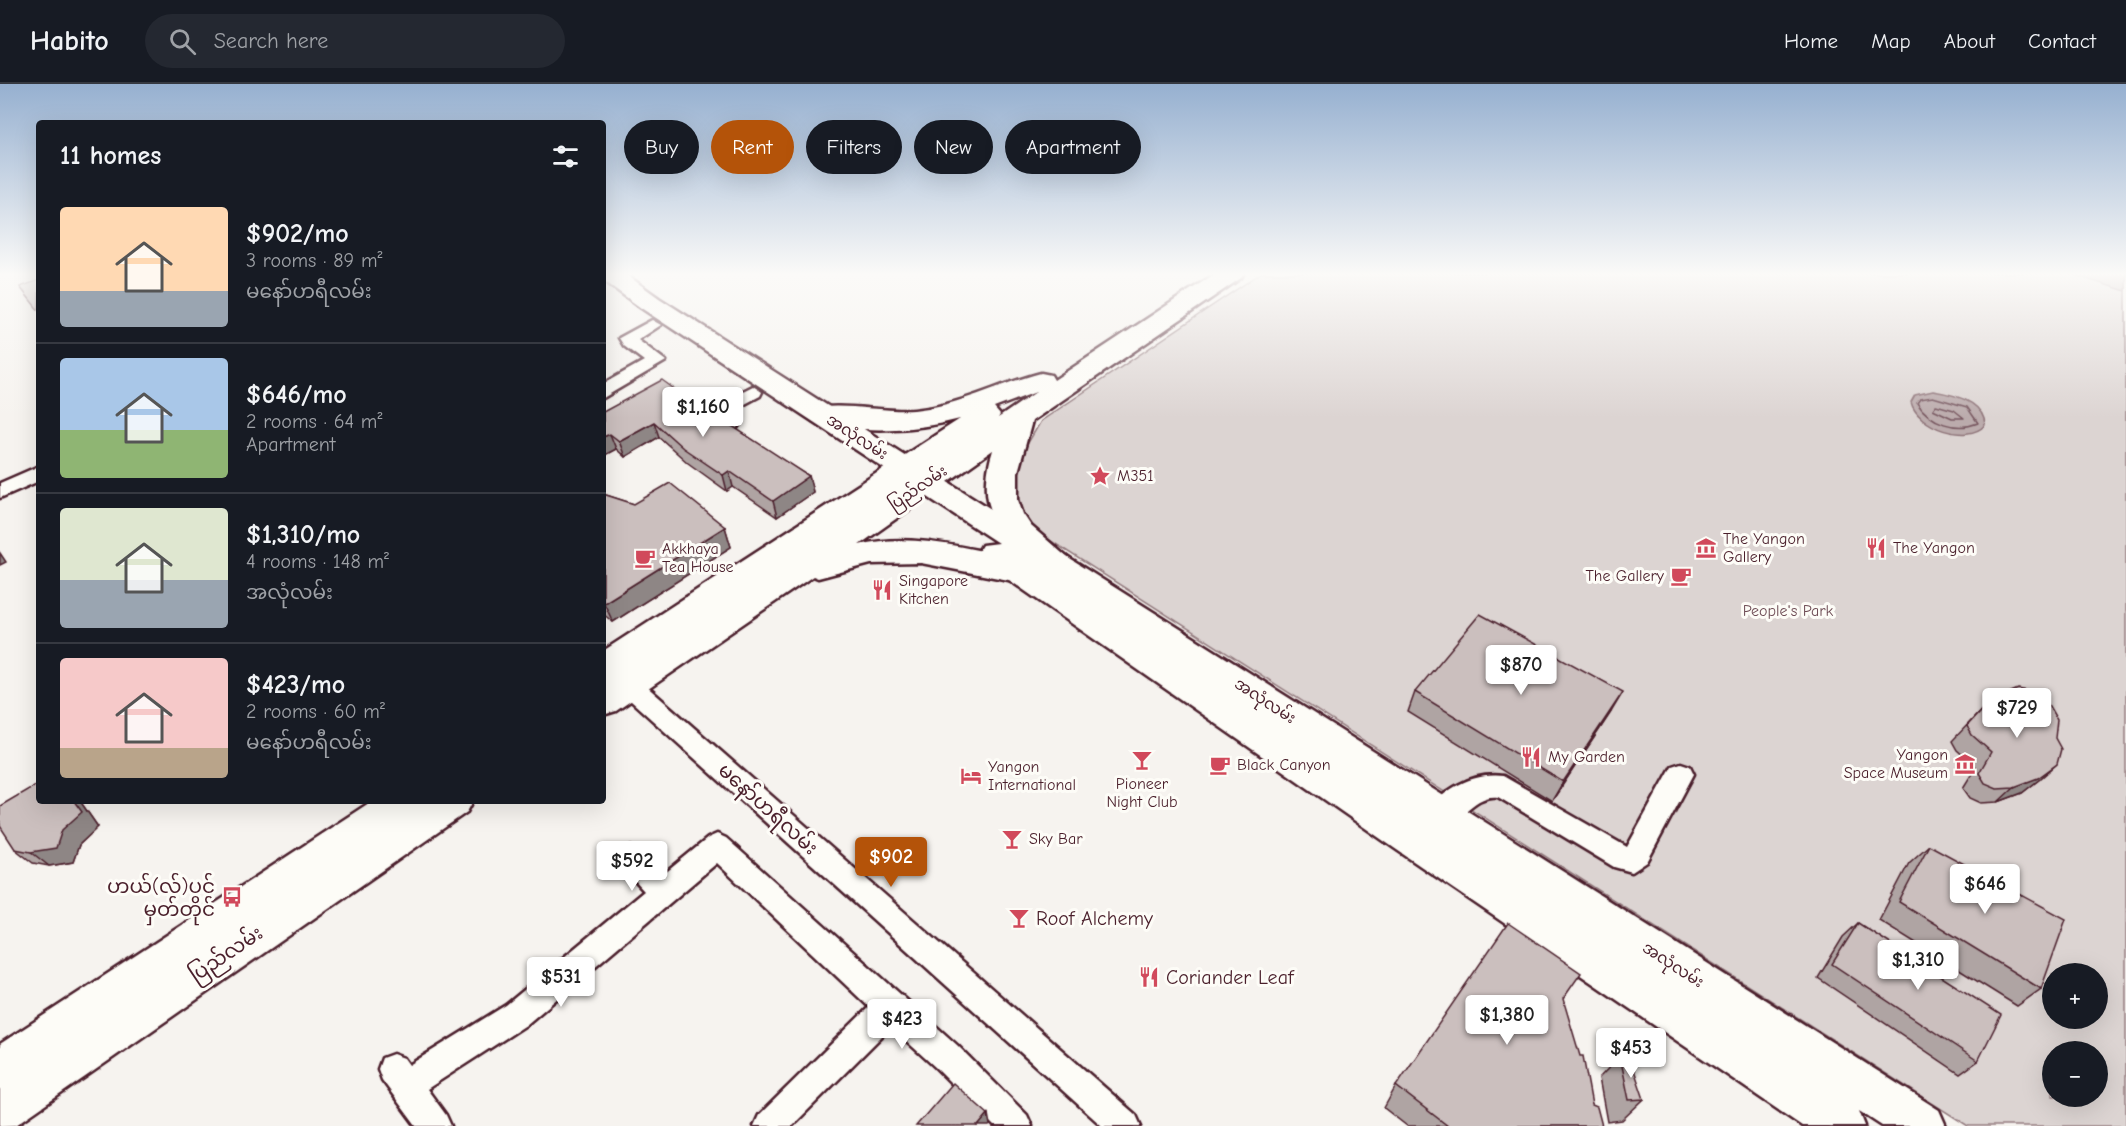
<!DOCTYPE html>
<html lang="en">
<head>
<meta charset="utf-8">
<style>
  body { margin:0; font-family:"Comic Neue","Noto Sans Myanmar",sans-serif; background:#242831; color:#f1f3f6; height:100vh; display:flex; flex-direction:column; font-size:22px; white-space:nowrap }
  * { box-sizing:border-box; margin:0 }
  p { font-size:20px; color:#9ea1a6 }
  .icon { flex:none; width:33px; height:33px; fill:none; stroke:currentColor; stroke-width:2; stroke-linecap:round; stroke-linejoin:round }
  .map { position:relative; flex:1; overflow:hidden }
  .drawer { position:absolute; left:36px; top:36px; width:570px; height:684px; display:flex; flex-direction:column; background:#171b24; border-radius:6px; box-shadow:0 6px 24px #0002 }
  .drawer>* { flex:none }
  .guide { position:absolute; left:624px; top:36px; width:570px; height:54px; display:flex; gap:12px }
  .controls { position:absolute; left:2042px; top:879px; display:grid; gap:12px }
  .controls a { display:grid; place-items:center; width:66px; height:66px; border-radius:50%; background:#171b24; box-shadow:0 6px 24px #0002; font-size:30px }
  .price { position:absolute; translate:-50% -51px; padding:0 14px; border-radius:6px; background:#fff; color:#222; font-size:20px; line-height:39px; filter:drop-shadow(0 2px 3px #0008) }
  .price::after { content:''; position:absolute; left:50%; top:36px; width:18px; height:14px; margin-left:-9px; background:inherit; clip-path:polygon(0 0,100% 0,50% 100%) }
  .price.current { background:#b45309; color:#fff }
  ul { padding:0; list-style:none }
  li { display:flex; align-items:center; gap:18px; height:150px; padding:0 24px }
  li+li { border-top:2px solid #363941 }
  li span { display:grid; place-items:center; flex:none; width:168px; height:120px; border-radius:6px; color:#555 }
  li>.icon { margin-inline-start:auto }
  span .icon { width:72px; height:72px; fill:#fffc; stroke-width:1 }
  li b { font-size:26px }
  h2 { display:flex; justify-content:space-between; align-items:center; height:72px; padding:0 24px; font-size:26px }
  .pill { padding:0 21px; border-radius:27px; background:#171b24; box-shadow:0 6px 24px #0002; font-size:21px; line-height:54px }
  .pill.current { background:#b45309; color:#fff }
  header { display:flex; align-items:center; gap:36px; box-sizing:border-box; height:84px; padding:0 30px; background:#171b24; border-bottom:2px solid #363941 }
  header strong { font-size:28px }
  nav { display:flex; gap:33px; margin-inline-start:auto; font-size:21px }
  .search { width:420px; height:54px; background:#242831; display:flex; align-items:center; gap:15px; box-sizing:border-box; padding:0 21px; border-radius:33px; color:#9ea1a6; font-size:22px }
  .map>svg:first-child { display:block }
  .green { fill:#dcd4d2; stroke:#937a7e; stroke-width:1.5; fill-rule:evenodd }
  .water { fill:#bbabac; stroke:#8e7378; stroke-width:1.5 }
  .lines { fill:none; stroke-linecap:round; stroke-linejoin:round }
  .shore { stroke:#77575f; stroke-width:1.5 }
  .minor-casing { stroke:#4a1f2b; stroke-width:5 }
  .primary-casing { stroke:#4a1f2b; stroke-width:5 }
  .trunk-casing { stroke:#4a1f2b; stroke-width:5 }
  .minor { fill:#fdfcf7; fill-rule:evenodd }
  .primary { fill:#fdfcf7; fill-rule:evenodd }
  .trunk { fill:#fdfcf7; fill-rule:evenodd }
  .wall { fill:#afa4a3; stroke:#4a1f2b; stroke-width:1.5 }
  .shaded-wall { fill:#8e8685; stroke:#4a1f2b; stroke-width:1.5 }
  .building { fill:#cbbfbe; stroke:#4a1f2b; stroke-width:1.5 }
  .labels { text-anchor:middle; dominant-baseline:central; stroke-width:6; stroke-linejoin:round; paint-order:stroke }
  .street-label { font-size:16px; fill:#4a1f2b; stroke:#fdfcf7 }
  .poi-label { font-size:16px; fill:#4a1f2b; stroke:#fdfcf7; text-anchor:start }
  .park-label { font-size:16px; fill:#6e4c55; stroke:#fdfcf7 }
  .near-street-label { font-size:20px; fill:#4a1f2b; stroke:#fdfcf7 }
  .near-poi-label { font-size:20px; fill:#4a1f2b; stroke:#fdfcf7; text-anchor:start }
</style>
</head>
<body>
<header>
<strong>Habito</strong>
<div class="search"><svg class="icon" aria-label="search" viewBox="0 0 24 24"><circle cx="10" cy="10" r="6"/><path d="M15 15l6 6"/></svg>Search here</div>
<nav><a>Home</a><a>Map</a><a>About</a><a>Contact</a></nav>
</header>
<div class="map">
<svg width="2126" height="1042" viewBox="0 0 2126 1042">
  <rect width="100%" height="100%" fill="#f6f3ef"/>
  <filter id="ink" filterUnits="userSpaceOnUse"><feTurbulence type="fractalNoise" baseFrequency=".0167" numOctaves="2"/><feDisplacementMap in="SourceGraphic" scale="12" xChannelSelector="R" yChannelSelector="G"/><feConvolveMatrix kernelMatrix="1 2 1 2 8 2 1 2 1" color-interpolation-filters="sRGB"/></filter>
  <g filter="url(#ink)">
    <path class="green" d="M1261 189H2126V1042H1968L1026 441 1013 384 1041 337ZM2052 890H2097V934H2052ZM2052 968H2097V1012H2052Z"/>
    <g class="water">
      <path d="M2067 189H2126V207Z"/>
      <path d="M1933 307C1953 310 1984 317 1985 341 1967 361 1917 343 1911 318L1915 311Z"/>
    </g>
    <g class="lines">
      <g class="shore">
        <path d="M1933 313 1967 323 1978 339C1956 348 1930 339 1917 319L1920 315Z"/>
        <path d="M1936 321 1954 326 1964 334H1952L1933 325Z"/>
      </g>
      <g class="minor-casing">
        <g id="minor">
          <path d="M652 236 661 241 638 256 666 277 603 314V300L644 277 624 262 619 254Z"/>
          <path d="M753 302 762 308 760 312 728 329 740 340 737 344H723L704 329 707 325Z"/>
          <path d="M39 382V397L0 414V399Z"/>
          <path d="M628 591 636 593 1136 1031 1141 1042H1102L620 607 616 600 620 593Z"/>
          <path d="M1681 679 1690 682 1694 690 1647 778 1632 788 1614 783 1498 713C1469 709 1458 750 1431 740L1427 732C1440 705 1474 688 1503 692L1627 763 1672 682Z"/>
          <path d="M717 750 726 754 957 961 1027 1031 1032 1042H994L935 983 891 943 792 1042H754L759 1031 869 923 717 779 526 941 427 1005 446 1031 451 1042H416L382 996 378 985 382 974 393 970 404 974 409 981 506 921 644 807 622 783 618 775 622 767 631 763 640 767 664 790 708 754Z"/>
        </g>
      </g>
      <g class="primary-casing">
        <g id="primary">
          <path d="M603 189H624L659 214 914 377 919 384 914 391 904 394 894 391 641 224 603 196Z"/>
          <path d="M928 389 939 392 1939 1026 1946 1042H1882L1859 1027 1865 1042H1802L1394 764 982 477 977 469 982 461 998 459 917 406 913 399 917 392Z"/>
        </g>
      </g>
      <g class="trunk-casing">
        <g id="trunk">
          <path d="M1216 189H1244L1241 194 1032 337 1018 388V416L1023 430 1031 442 1077 482 1082 490 1077 498C1070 501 1063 503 1055 498 1031 485 993 443 988 416 985 400 988 382 993 366L859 461C911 448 967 465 1019 474L1030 478 1035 486 1030 494 1019 498 921 479 871 480 818 494 813 492 616 627 603 631V567L960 335C914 347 860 350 813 337L809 331 813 325C837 318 884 328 914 326 959 322 998 300 1041 289L1051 291 1054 296ZM1036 308 998 334 1000 331 994 324Z"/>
          <path d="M372 717H473L467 728 16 1041 0 1042V960Z"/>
        </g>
      </g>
      <use href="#minor" class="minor"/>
      <use href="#primary" class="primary"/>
      <use href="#trunk" class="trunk"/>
    </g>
    <g class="wall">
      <path d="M603 328 723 340 809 392 813 408 777 433 733 403 727 407 688 379 659 353 625 373 616 365 603 372Z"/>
      <path d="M603 410 634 420 725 443 731 463 613 538 603 530Z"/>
      <path d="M1415 608 1611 628 1552 717 1408 628Z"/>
      <path d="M1990 617 2040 695 2022 709 1998 718 1981 719 1970 714 1963 704 1976 683 1957 666 1952 657Z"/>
      <path d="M39 717H80L98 743 79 761 73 778 49 782 33 779 15 765Z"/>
      <path d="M1929 761 2041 905 2017 922 1879 836 1909 779Z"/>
      <path d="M1858 839 1978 977 1960 990 1818 894 1843 853Z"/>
      <path d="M1620 972 1644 1015 1622 1036 1607 1038 1599 994Z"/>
      <path d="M1396 1002 1592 1021 1602 1042H1407L1384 1024Z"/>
    </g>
    <g class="shaded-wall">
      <path d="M654 338 659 353 625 373 619 357Z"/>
      <path d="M610 350 616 365 603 372V353Z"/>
      <path d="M729 387 733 403 727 407 723 391Z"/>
      <path d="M809 392 813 408 777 433 773 417Z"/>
      <path d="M725 443 731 463 613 538 604 519Z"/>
      <path d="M0 469 6 478 0 481Z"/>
      <path d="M1623 608 1611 628 1552 717 1563 698Z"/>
      <path d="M2057 680 2040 695 2022 709 1998 718 2014 703Z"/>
      <path d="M74 717H80L98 743 79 761 73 778 49 782 31 768Z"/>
      <path d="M988 1030 990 1041 989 1042H978Z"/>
    </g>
    <g class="building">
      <path d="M39 196V227L20 203Z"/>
      <path d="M662 296 723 340 726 338 809 392 773 417 729 387 723 391 683 364 654 338 619 357 610 350 603 353V328Z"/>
      <path d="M670 399 725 443 604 519 603 518V410L634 420Z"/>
      <path d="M1480 530 1623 608 1563 698 1415 608Z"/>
      <path d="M2018 605 2032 608 2046 617 2057 636 2055 654 2061 665 2057 680 2038 694 2014 703 1997 704 1985 699 1979 689 1991 668 1972 651 1967 642 1990 617Z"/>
      <path d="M39 699V717H74L82 728 62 746 56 764 31 768 15 765 0 742V722Z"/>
      <path d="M1929 761 2066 835 2041 905 1899 818Z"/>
      <path d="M1508 839 1581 889 1563 915 1580 972H1583L1592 1021 1597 1023 1602 1042H1448L1396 1002Z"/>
      <path d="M1858 839 2001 931 1978 977 1832 880Z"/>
      <path d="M1629 971 1644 1015 1629 1016 1620 972Z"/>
      <path d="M953 999 988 1030 978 1042H916Z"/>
    </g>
  </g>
  <linearGradient id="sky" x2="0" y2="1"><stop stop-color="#96b0d0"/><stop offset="0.57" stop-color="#fbfaf8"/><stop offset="1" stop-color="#fbfaf8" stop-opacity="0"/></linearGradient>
  <rect width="2126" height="334" fill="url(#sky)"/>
  <defs>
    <g id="sight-bare" transform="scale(1.62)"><path d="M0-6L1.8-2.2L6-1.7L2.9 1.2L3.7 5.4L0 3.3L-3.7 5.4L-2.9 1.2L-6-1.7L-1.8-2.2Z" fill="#d1495b" stroke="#fdfcf7" stroke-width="2.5" paint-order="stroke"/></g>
    <g id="museum-bare" transform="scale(1.62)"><path d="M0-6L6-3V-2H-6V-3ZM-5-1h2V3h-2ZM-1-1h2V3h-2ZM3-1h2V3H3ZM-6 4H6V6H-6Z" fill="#d1495b" stroke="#fdfcf7" stroke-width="2.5" paint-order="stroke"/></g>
    <g id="restaurant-bare" transform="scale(1.62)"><path d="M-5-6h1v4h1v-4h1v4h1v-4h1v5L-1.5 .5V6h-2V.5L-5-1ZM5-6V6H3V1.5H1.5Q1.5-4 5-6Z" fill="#d1495b" stroke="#fdfcf7" stroke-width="2.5" paint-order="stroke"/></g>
    <g id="cafe-bare" transform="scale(1.62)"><path d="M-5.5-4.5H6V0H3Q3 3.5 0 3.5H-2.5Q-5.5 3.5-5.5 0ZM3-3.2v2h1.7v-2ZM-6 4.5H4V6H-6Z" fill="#d1495b" stroke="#fdfcf7" stroke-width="2.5" paint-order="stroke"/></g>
    <g id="bar-bare" transform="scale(1.62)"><path d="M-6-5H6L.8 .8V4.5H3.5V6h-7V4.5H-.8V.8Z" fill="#d1495b" stroke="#fdfcf7" stroke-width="2.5" paint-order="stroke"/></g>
    <g id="hotel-bare" transform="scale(1.62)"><path d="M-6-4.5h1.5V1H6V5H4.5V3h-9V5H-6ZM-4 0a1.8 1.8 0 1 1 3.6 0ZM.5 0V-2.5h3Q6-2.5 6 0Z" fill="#d1495b" stroke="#fdfcf7" stroke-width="2.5" paint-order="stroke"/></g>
    <g id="bus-bare" transform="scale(1.62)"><path d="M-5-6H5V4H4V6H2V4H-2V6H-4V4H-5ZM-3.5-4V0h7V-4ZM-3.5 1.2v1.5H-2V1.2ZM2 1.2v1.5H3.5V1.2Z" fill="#d1495b" stroke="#fdfcf7" stroke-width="2.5" paint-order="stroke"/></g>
  </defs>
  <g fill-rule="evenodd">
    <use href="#sight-bare" x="1100" y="392"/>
    <use href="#museum-bare" x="1706" y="464"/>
    <use href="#restaurant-bare" x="1876" y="464"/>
    <use href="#cafe-bare" x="645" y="474"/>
    <use href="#cafe-bare" x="1681" y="492"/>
    <use href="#restaurant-bare" x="882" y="506"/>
    <use href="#restaurant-bare" x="1531" y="673"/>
    <use href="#bar-bare" x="1142" y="676"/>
    <use href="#museum-bare" x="1965" y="680"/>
    <use href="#cafe-bare" x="1220" y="681"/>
    <use href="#hotel-bare" x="971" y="692"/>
    <use href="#bar-bare" x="1012" y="755"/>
    <use href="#bus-bare" x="232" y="813"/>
    <use href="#bar-bare" x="1019" y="834"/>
    <use href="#restaurant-bare" x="1149" y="893"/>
  </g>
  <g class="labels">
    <g class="street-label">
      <text transform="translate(857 353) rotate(33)">အလုံလမ်း</text>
      <text transform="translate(918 404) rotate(-34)">ပြည်လမ်း</text>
      <text transform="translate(1265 617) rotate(33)">အလုံလမ်း</text>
      <text transform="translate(1673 881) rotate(33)">အလုံလမ်း</text>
    </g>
    <g class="poi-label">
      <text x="1117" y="392">M351</text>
      <text x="1723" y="455">The Yangon<tspan x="1723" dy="18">Gallery</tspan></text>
      <text x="1893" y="464">The Yangon</text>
      <text x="662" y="465">Akkhaya<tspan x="662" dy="18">Tea House</tspan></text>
      <text x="1664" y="492" text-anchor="end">The Gallery</text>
      <text x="899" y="497">Singapore<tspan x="899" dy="18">Kitchen</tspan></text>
      <text x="1948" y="671" text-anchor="end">Yangon<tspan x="1948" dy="18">Space Museum</tspan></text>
      <text x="1548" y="673">My Garden</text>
      <text x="1237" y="681">Black Canyon</text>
      <text x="988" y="683">Yangon<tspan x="988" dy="18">International</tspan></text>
      <text x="1142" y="700" text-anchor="middle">Pioneer<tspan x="1142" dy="18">Night Club</tspan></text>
      <text x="1029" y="755">Sky Bar</text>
    </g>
    <g class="park-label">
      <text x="1788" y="527">People's Park</text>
    </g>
    <g class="near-street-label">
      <text transform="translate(768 725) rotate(42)">မနော်ဟရီလမ်း</text>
      <text transform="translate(226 870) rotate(-34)">ပြည်လမ်း</text>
    </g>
    <g class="near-poi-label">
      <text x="215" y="802" text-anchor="end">ဟယ်(လ်)ပင်<tspan x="215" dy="23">မှတ်တိုင်</tspan></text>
      <text x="1036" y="834">Roof Alchemy</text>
      <text x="1166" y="893">Coriander Leaf</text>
    </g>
  </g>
</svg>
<div class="controls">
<a>+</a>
<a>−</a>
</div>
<b class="price" style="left:703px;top:354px">$1,160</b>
<b class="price" style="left:1521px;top:612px">$870</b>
<b class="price" style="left:2017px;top:655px">$729</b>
<b class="price current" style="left:891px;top:804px">$902</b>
<b class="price" style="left:632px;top:808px">$592</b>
<b class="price" style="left:1985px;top:831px">$646</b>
<b class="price" style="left:1918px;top:907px">$1,310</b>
<b class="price" style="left:561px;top:924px">$531</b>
<b class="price" style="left:1507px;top:962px">$1,380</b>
<b class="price" style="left:902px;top:966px">$423</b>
<b class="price" style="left:1631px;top:995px">$453</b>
<div class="guide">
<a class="pill">Buy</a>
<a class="pill current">Rent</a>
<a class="pill">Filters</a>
<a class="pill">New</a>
<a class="pill">Apartment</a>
</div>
<section class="drawer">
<h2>11 homes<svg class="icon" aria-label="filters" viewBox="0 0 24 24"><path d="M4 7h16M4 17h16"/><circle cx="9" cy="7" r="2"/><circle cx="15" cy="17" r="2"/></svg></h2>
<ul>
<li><span style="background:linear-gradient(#ffd9b3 70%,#9aa5b1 0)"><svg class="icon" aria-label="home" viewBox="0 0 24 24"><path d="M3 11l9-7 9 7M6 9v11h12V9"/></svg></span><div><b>$902/mo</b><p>3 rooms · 89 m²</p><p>မနော်ဟရီလမ်း</p></div></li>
<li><span style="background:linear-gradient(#a9c7e8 60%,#8fb573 0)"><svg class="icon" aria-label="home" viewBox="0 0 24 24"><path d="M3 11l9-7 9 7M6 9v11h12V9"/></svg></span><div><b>$646/mo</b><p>2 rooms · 64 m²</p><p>Apartment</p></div></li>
<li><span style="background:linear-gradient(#dfe7d0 60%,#9aa5b1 0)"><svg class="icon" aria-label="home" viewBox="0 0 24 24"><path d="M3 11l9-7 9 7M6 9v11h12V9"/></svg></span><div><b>$1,310/mo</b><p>4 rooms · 148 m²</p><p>အလုံလမ်း</p></div></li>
<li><span style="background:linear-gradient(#f6c9c9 75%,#b9a48a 0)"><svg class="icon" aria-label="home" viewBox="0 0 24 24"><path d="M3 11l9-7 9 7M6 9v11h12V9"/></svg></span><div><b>$423/mo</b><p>2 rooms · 60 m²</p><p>မနော်ဟရီလမ်း</p></div></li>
</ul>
</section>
</div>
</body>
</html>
